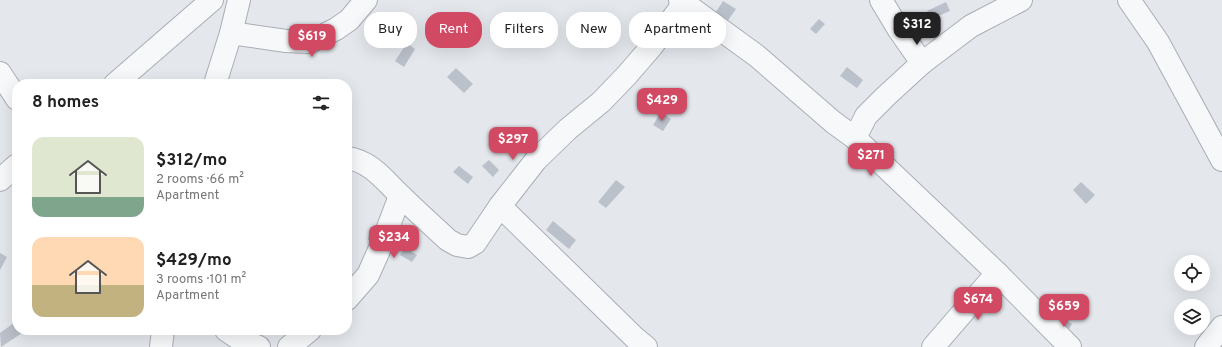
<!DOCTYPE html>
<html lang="en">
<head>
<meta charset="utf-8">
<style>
  body { margin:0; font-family:Overpass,sans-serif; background:#f6f6f6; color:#222; height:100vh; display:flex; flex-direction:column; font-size:15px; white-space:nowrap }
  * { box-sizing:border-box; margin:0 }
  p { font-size:13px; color:#767676 }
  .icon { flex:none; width:22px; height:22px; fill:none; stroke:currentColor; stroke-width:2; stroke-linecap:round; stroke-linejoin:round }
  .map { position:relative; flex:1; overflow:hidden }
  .panel { position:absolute; left:12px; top:79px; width:340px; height:256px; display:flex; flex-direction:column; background:#fff; border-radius:16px; box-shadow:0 4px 16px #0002 }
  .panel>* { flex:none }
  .hud { position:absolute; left:364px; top:12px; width:380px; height:36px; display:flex; gap:8px }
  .buttons { position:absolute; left:1174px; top:255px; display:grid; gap:8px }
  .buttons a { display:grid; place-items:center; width:36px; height:36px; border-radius:50%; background:#fff; box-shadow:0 4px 16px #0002; font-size:20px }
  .price { position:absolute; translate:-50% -34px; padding:0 9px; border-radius:8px; background:#d14963; color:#fff; font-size:13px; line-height:26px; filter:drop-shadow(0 1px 2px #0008) }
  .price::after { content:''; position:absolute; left:50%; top:24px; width:12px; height:9px; margin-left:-6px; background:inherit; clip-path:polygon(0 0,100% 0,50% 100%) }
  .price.on { background:#222; color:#fff }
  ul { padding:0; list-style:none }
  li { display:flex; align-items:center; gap:12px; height:100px; padding:0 20px }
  li span { display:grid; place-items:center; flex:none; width:112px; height:80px; border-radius:12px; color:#555 }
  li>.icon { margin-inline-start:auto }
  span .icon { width:48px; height:48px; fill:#fffc; stroke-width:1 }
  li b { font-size:17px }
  h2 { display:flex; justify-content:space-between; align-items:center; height:48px; padding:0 20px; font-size:17px }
  .tag { padding:0 14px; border-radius:16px; background:#fff; box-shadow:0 4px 16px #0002; font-size:14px; line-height:36px }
  .tag.on { background:#d14963; color:#fff }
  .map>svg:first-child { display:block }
  .building { fill:#bbc1ca }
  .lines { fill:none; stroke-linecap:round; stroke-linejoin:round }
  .minor-casing { stroke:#a9aeb7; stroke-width:24 }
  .minor { stroke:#f7f8fa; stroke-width:22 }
</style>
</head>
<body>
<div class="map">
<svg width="1222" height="347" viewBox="0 0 1222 347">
  <rect width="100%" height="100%" fill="#e4e7ec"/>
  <g class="building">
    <path d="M723 1 736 9 724 26 712 18Z"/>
    <path d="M946 2 950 11 931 19 927 11Z"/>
    <path d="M819 19 825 24 816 34 810 29Z"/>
    <path d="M407 43 415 49 404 67 395 61Z"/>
    <path d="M847 67 863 80 857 88 840 76Z"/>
    <path d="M456 68 473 84 464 93 447 77Z"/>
    <path d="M661 112 671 119 663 131 653 125Z"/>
    <path d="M489 160 499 170 493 177 482 166Z"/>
    <path d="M459 166 473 177 468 184 453 172Z"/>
    <path d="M616 180 625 187 606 208 598 202Z"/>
    <path d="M1081 182 1095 195 1086 204 1073 190Z"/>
    <path d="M553 221 576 240 569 249 546 230Z"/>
    <path d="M370 227 379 228 377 242 368 240Z"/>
    <path d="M405 248 417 255 412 262 400 255Z"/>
    <path d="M0 253 7 257 0 270Z"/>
    <path d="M347 271 357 277 347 289Z"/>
    <path d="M1063 319 1072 324 1065 336 1056 331Z"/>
    <path d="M15 322 17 326V330H20L22 333 1 347 0 333Z"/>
  </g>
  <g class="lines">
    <g class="minor-casing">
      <g id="minor">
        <path d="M680 0 757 56 833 122 855 138 997 273 1070 347"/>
        <path d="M881 0 899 30 922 63"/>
        <path d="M1129 0 1158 42 1222 160"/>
        <path d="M231 33 286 41 310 42 336 29 349 20 366 0"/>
        <path d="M0 73 17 99"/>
        <path d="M115 84 212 0"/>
        <path d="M215 84 231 33 239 0"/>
        <path d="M855 138 866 116 886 96 922 63 971 26 1021 0"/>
        <path d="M347 158C371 161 385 181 401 196 416 211 432 225 448 240L457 245 468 247 475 243 500 206 536 160 568 129 601 102 627 75 652 46 684 3"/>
        <path d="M0 180 17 165"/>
        <path d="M500 206 635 338 646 347"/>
        <path d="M347 299 368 275 381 246 400 196"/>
        <path d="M226 330 238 338 259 347"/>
        <path d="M161 347 163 330"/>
        <path d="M289 347 310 330"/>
        <path d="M933 347 997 273"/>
        <path d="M1206 347 1222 327"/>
      </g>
    </g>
    <use href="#minor" class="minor"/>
  </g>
</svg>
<div class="buttons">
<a><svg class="icon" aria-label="locate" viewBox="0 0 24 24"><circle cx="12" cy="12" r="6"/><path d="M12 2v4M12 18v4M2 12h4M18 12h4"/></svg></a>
<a><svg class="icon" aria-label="layers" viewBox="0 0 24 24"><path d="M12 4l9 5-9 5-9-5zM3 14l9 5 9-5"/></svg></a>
</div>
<b class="price on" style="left:917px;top:46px">$312</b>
<b class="price" style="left:312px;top:58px">$619</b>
<b class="price" style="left:662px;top:122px">$429</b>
<b class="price" style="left:513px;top:161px">$297</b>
<b class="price" style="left:871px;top:177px">$271</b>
<b class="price" style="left:394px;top:259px">$234</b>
<b class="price" style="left:978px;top:321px">$674</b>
<b class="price" style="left:1064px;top:328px">$659</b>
<div class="hud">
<a class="tag">Buy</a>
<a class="tag on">Rent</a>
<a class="tag">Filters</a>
<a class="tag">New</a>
<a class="tag">Apartment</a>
</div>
<section class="panel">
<h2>8 homes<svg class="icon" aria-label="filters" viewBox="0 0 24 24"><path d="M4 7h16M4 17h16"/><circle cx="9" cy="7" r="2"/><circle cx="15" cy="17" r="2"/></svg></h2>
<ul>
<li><span style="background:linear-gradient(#dfe7d0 75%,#7fa58c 0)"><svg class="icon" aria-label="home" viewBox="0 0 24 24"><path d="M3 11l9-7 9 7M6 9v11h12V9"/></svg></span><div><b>$312/mo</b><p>2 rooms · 66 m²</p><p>Apartment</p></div></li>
<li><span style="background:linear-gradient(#ffd9b3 60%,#c2b280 0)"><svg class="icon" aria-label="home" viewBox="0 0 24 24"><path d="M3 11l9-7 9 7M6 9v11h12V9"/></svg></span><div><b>$429/mo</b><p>3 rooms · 101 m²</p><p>Apartment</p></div></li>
</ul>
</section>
</div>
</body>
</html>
